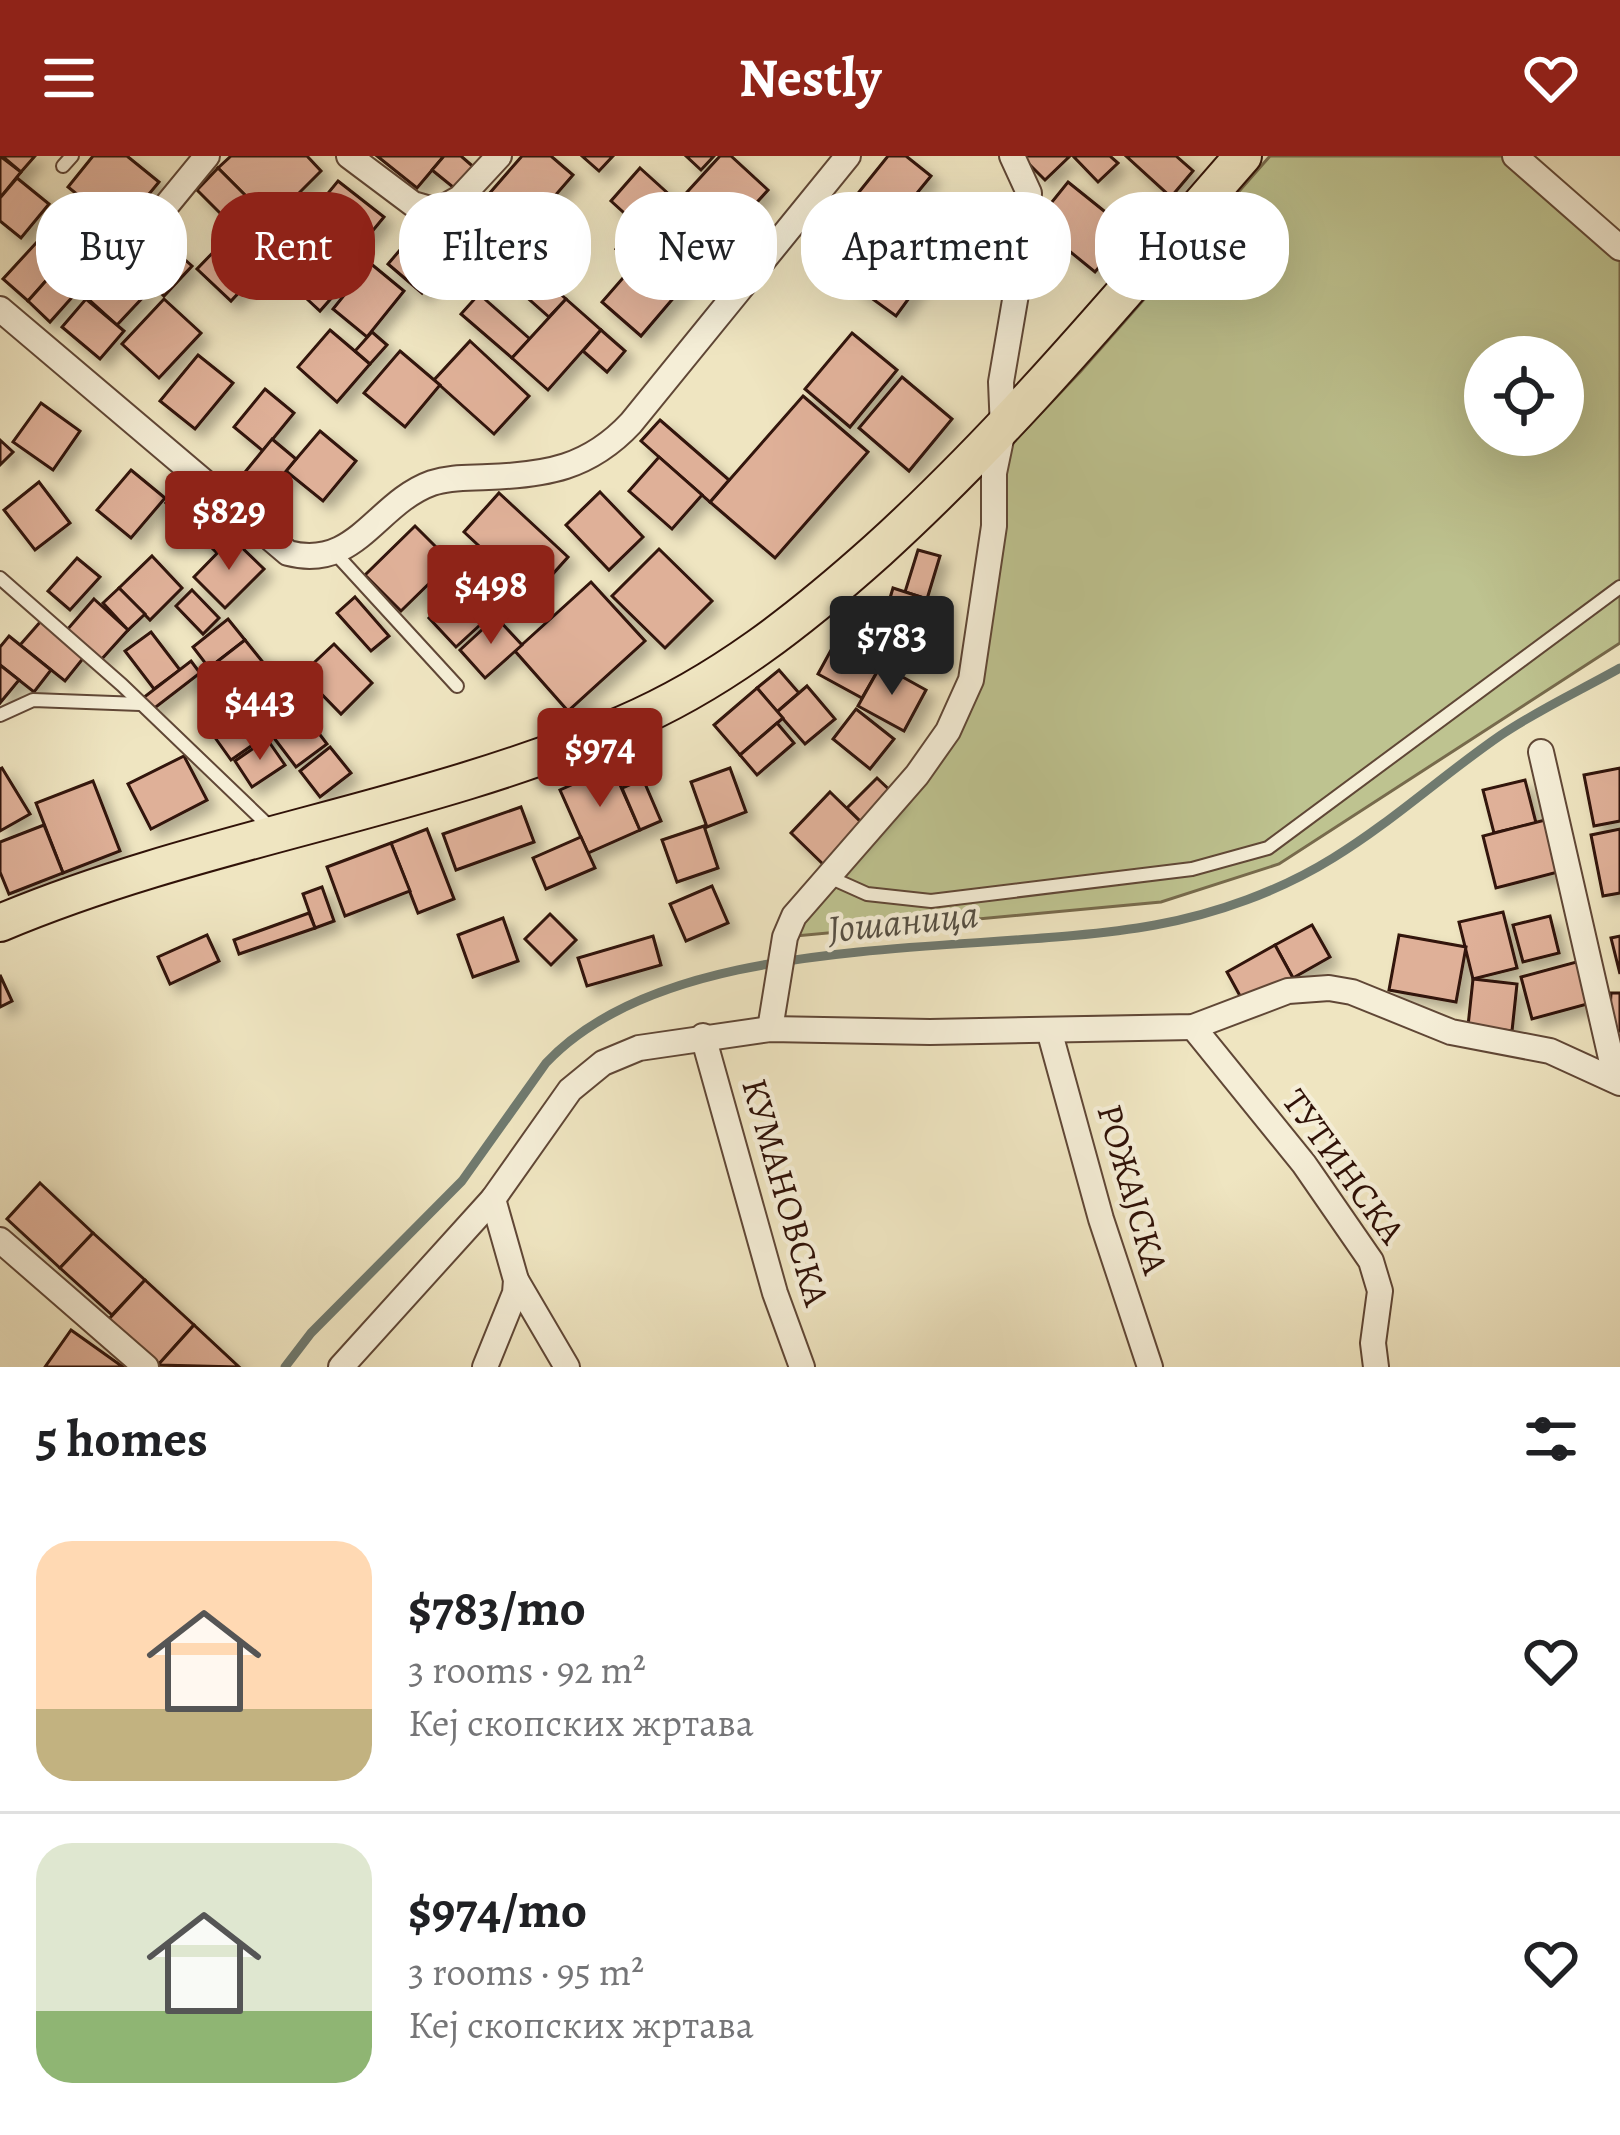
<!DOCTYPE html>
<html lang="en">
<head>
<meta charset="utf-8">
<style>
  body { margin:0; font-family:Alegreya,serif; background:#f6f6f6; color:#202124; height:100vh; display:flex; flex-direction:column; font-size:45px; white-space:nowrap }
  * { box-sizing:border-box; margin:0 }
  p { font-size:39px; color:#757577 }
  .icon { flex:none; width:66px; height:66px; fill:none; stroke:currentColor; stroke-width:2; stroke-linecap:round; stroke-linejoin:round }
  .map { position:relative; height:1211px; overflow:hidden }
  .panel { display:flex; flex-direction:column; background:#fff; flex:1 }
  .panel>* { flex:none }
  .hud { position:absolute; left:36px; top:36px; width:1548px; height:108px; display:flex; gap:24px }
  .fabs { position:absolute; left:1464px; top:180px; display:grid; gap:24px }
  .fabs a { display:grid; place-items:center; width:120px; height:120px; border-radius:50%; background:#fff; box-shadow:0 12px 48px #0002; font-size:60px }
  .price { position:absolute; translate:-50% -102px; padding:0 27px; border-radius:12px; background:#8f2418; color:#fff; font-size:39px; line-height:78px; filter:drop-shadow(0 3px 6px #0008) }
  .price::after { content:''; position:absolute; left:50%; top:72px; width:36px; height:27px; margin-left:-18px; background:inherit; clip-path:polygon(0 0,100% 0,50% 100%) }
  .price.current { background:#222; color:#fff }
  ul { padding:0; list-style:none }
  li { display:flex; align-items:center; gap:36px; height:300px; padding:0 36px }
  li+li { border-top:3px solid #e0e0e0 }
  li span { display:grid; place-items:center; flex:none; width:336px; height:240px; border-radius:36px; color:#555 }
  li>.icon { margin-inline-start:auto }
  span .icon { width:144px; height:144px; fill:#fffc; stroke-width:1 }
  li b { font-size:51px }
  h2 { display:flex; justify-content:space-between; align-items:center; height:144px; padding:0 36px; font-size:51px }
  .chip { padding:0 42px; border-radius:48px; background:#fff; box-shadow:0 12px 48px #0002; font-size:42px; line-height:108px }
  .chip.current { background:#8f2418; color:#fff }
  header { display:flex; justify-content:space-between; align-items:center; height:156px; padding:0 36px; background:#8f2418; color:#fff; font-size:54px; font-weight:700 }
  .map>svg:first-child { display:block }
  .green { fill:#bec390; stroke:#776a4c; stroke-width:3; fill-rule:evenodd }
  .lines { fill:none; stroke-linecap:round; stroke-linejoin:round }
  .stream { stroke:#707a6f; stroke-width:9 }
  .building { fill:#dfb098; stroke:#301208; stroke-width:3; filter:url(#shadow) }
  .lane-casing { stroke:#604736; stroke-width:16 }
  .street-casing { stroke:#604736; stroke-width:28 }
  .primary-casing { stroke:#301208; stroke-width:40 }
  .lane { stroke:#f5eed7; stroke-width:12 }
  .street { stroke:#f5eed7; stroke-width:24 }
  .primary { stroke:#efe5c1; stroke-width:36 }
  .labels { text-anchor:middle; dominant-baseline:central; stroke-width:9; stroke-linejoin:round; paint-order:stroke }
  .street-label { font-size:36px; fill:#301208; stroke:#f5eed7 }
  .water-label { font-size:39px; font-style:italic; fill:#554f44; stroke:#f5eed7 }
</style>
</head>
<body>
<header><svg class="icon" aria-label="menu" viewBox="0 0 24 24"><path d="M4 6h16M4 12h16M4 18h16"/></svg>Nestly<svg class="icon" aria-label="heart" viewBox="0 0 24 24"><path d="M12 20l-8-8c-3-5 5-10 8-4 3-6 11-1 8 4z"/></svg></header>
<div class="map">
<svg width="1620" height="1211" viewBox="0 0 1620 1211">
  <defs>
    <filter id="shadow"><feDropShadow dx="8" dy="8" stdDeviation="6" flood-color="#0004"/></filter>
  </defs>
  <rect width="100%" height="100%" fill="#efe5c1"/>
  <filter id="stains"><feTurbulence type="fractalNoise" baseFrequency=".00167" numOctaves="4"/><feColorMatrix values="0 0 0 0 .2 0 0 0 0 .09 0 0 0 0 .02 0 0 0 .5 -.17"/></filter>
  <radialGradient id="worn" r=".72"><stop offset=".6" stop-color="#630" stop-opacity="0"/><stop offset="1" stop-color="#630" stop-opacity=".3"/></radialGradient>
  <path class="green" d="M1270 0H1502L1620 100V487L1279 708 1161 746 785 781 958 555 1001 299 1081 215ZM1485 201H1563V279H1485Z"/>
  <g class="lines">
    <path class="stream" d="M285 1211 311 1177 462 1025 546 907C675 770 981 801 1155 769 1216 758 1280 735 1333 702 1392 666 1444 618 1501 579 1538 554 1581 534 1620 512"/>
  </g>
  <g class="building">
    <path d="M0 0 21 16 0 42Z"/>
    <path d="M2 0H35L21 16Z"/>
    <path d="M93 0H127L159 26 120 73 68 31Z"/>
    <path d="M231 0H307L321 15 271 65 218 12Z"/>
    <path d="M377 0H444L417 32Z"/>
    <path d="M444 0H461L477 14 459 36 432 14Z"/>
    <path d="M522 0H551L573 19 507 95 468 62Z"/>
    <path d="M582 0H613L599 15Z"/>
    <path d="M686 0H714L701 14Z"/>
    <path d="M720 0H731L768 34 700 109 657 69Z"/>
    <path d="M888 0H906L931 20 890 70 855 41Z"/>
    <path d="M1021 0H1070L1045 24Z"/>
    <path d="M1073 0H1110L1118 7 1098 26Z"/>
    <path d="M1126 0H1176L1193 15 1171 41Z"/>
    <path d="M218 12 271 65 249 86 197 34Z"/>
    <path d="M640 12 672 41 643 74 611 45Z"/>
    <path d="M17 22 49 48 21 82 0 65V42Z"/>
    <path d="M338 25 384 61 337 118 292 81Z"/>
    <path d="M1068 26 1129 75 1095 116 1035 67Z"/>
    <path d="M68 65 103 95 77 124 44 94Z"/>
    <path d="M422 68 456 96 422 137 388 108Z"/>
    <path d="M630 76 649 92 635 108 616 93Z"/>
    <path d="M887 80 931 112 896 160 852 128Z"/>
    <path d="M164 85 192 110 164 140 137 114Z"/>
    <path d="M223 86 256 118 231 145 197 113Z"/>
    <path d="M36 87 60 109 28 145 3 123Z"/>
    <path d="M649 92 688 125 641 180 602 146Z"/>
    <path d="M370 107 404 135 367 181 333 153Z"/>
    <path d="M116 108 147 137 117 169 85 140Z"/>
    <path d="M60 109 83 129 50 166 28 145Z"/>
    <path d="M538 118 566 143 549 161 522 137Z"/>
    <path d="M330 119 342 130 320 155 308 144Z"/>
    <path d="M479 138 530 183 512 202 461 158Z"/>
    <path d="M86 143 124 175 100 203 62 171Z"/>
    <path d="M164 143 201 177 159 222 122 188Z"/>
    <path d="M566 143 601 174 548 234 512 202Z"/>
    <path d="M330 174 370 208 337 246 298 211Z"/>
    <path d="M601 174 625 195 607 216 583 195Z"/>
    <path d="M372 176 387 189 370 208 355 195Z"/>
    <path d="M852 177 897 214 850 271 805 233Z"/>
    <path d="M470 185 529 240 494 278 434 224Z"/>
    <path d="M400 195 440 229 405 271 364 237Z"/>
    <path d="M198 199 233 227 195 273 160 245Z"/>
    <path d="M902 221 952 263 909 315 859 272Z"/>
    <path d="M265 233 294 257 263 295 234 271Z"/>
    <path d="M803 240 868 296 775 402 710 346Z"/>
    <path d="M41 247 80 275 53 314 13 286Z"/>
    <path d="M660 264 729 324 710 346 641 285Z"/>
    <path d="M320 275 356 305 323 345 286 315Z"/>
    <path d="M272 283 296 303 265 341 241 321Z"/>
    <path d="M0 284 13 296 0 309Z"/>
    <path d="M659 301 702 339 672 373 629 335Z"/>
    <path d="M131 314 165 342 131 382 97 354Z"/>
    <path d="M39 326 70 367 35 394 4 354Z"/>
    <path d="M182 332 232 382 217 397 166 347Z"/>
    <path d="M600 336 643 381 609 414 566 369Z"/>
    <path d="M499 337 568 401 533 440 464 376Z"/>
    <path d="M415 370 451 406 401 455 365 419Z"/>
    <path d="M232 382 264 413 225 452 194 421Z"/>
    <path d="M659 393 712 445 665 492 612 440Z"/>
    <path d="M918 394 940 400 927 443 905 436Z"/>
    <path d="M152 400 182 432 150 464 119 432Z"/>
    <path d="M77 402 100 421 70 454 48 435Z"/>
    <path d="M591 426 645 485 568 555 515 495Z"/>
    <path d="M466 427 493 457 456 491 429 462Z"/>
    <path d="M119 432 145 458 128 474 103 447Z"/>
    <path d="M893 432 927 443 908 506 874 496Z"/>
    <path d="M192 434 219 462 203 478 176 450Z"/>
    <path d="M355 441 389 480 371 495 337 457Z"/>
    <path d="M94 443 128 474 100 505 66 475Z"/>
    <path d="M496 461 522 489 485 522 460 494Z"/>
    <path d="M228 463 245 484 209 512 193 491Z"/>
    <path d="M41 465 85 500 65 525 20 489Z"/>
    <path d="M151 476 180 514 154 533 125 495Z"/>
    <path d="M9 480 51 514 34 536 0 509V491Z"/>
    <path d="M245 484 274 520 239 548 209 512Z"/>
    <path d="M836 485 881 509 862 542 818 518Z"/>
    <path d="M334 488 372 527 341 558 302 518Z"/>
    <path d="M191 505 200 517 152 554 143 542Z"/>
    <path d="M0 509 19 524 0 547Z"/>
    <path d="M881 509 926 534 904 575 858 550Z"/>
    <path d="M779 514 799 537 777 556 757 532Z"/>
    <path d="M277 522 302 555 271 578 246 545Z"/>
    <path d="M807 530 835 563 805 588 777 556Z"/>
    <path d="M757 532 783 562 740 599 714 569Z"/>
    <path d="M245 553 264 581 231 604 211 576Z"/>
    <path d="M856 553 894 583 870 613 833 583Z"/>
    <path d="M302 555 327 588 296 611 271 578Z"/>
    <path d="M777 567 794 587 757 619 740 599Z"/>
    <path d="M267 583 285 609 252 631 235 605Z"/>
    <path d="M330 591 351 617 320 641 300 615Z"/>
    <path d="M184 600 207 644 151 673 128 628Z"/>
    <path d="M612 611 640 674 588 697 560 634Z"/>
    <path d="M2 612 30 658 0 675V613Z"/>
    <path d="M730 612 746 656 707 671 691 626Z"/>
    <path d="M1620 612V665L1594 670 1584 619Z"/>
    <path d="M877 622 898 642 868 673 847 652Z"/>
    <path d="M643 623 661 665 640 674 622 632Z"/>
    <path d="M1525 624 1536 667 1494 677 1483 634Z"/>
    <path d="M93 625 120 695 63 717 36 647Z"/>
    <path d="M830 636 868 673 828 713 791 677Z"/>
    <path d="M521 651 534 686 456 714 443 678Z"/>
    <path d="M1545 664 1558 716 1496 732 1483 680Z"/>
    <path d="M44 669 63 717 9 738 0 716V686Z"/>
    <path d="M704 670 718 712 677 726 662 684Z"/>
    <path d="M427 673 454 743 418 757 391 687Z"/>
    <path d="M1620 673V737L1603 740 1591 679Z"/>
    <path d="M581 681 595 712 546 733 533 702Z"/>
    <path d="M391 687 410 735 345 760 327 711Z"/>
    <path d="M712 730 728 767 686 785 670 748Z"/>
    <path d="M322 731 334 765 315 772 303 738Z"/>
    <path d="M1503 756 1517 812 1473 823 1459 766Z"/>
    <path d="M309 757 315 772 239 798 234 784Z"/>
    <path d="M550 758 576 784 551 809 525 783Z"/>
    <path d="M1550 760 1559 797 1523 806 1513 769Z"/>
    <path d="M503 762 518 805 473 821 458 779Z"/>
    <path d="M1312 769 1330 801 1293 822 1275 789Z"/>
    <path d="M207 779 219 805 170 828 158 801Z"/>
    <path d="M1399 779 1466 791 1456 846 1389 834Z"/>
    <path d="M653 780 661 809 587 830 578 802Z"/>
    <path d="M1620 780V818L1611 782Z"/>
    <path d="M1275 789 1293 822 1245 849 1227 816Z"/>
    <path d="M1580 805 1591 847 1532 863 1521 821Z"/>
    <path d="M0 819 12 845 0 851Z"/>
    <path d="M1473 823 1517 828 1512 875 1468 870Z"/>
    <path d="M1611 837H1620V875L1609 874Z"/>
    <path d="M40 1027 93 1077 60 1112 7 1063Z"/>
    <path d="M93 1077 145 1124 112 1159 60 1112Z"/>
    <path d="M145 1124 194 1169 158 1209 109 1163Z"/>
    <path d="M194 1169 239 1211 158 1209Z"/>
    <path d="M71 1174 123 1211H45Z"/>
  </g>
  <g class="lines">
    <g class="lane-casing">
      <g id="lane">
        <path d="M63 10 72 0"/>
        <path d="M335 397 457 530"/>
        <path d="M0 422 122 529 272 673"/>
        <path d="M0 559 33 544 140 548"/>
        <path d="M829 721 867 738 931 745 1192 713 1268 692 1620 431"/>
      </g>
    </g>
    <g class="street-casing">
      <g id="street">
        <path d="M349 0 413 48 437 55 460 42 499 0"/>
        <path d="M1515 0 1620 92"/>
        <path d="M143 78 207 0"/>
        <path d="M0 153 288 397C356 415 376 347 432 327 450 321 469 322 488 321 546 319 589 312 631 267L848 0"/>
        <path d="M1541 596 1616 924"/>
        <path d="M1193 871 1304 1008 1371 1105 1380 1135 1373 1187 1376 1211"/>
        <path d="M770 873 785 781 794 760 917 619 948 575 971 524 994 370V317L1003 274 1001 226 1027 74 1029 37 1012 0"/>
        <path d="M1049 874 1101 1063 1150 1211"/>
        <path d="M703 880 775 1137 802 1211"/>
        <path d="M0 1084 146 1211"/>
        <path d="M516 1124 567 1211"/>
        <path d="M341 1211 493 1043 570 934 603 907 639 892 770 873 930 876 1193 871 1288 835 1329 832 1352 836 1451 876 1550 895 1620 927"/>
        <path d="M485 1211 515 1137 516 1124 493 1043"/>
      </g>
    </g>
    <g class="primary-casing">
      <path id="primary" d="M0 767C202 682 423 655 624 568 720 527 801 463 878 394 1011 273 1125 135 1243 0"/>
    </g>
    <use href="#lane" class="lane"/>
    <use href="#street" class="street"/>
    <use href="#primary" class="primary"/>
  </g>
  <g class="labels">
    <g class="street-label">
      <text transform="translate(1344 1010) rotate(54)">ТУТИНСКА</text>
      <text transform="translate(1133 1033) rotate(74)">РОЖАЈСКА</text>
      <text transform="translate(786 1036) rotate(74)">КУМАНОВСКА</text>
    </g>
    <g class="water-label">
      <text transform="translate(903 765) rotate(-6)">Јошаница</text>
    </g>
  </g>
  <rect width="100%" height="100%" filter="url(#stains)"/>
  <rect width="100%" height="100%" fill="url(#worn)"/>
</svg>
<div class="fabs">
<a><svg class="icon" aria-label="locate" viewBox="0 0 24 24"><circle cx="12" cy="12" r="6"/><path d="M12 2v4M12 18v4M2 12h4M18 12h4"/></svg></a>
</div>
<b class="price" style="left:229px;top:417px">$829</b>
<b class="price" style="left:491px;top:491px">$498</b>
<b class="price current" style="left:892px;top:542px">$783</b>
<b class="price" style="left:260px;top:607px">$443</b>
<b class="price" style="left:600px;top:654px">$974</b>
<div class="hud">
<a class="chip">Buy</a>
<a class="chip current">Rent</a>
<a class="chip">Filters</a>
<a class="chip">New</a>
<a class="chip">Apartment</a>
<a class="chip">House</a>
</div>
</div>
<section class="panel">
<h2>5 homes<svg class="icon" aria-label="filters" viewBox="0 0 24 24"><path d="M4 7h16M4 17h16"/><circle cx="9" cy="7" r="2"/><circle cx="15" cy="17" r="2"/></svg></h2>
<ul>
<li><span style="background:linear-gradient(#ffd9b3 70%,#c2b280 0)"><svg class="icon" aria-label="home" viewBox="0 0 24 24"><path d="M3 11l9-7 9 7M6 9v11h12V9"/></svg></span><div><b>$783/mo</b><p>3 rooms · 92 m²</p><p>Кеј скопских жртава</p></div><svg class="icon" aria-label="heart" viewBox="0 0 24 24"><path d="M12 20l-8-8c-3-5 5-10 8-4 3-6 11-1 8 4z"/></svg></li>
<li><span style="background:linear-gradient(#dfe7d0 70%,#8fb573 0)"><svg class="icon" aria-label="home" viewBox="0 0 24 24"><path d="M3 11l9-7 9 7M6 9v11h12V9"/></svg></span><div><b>$974/mo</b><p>3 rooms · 95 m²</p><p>Кеј скопских жртава</p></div><svg class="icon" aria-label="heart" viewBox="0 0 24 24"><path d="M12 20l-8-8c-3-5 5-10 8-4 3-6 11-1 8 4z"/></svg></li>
</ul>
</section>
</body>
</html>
